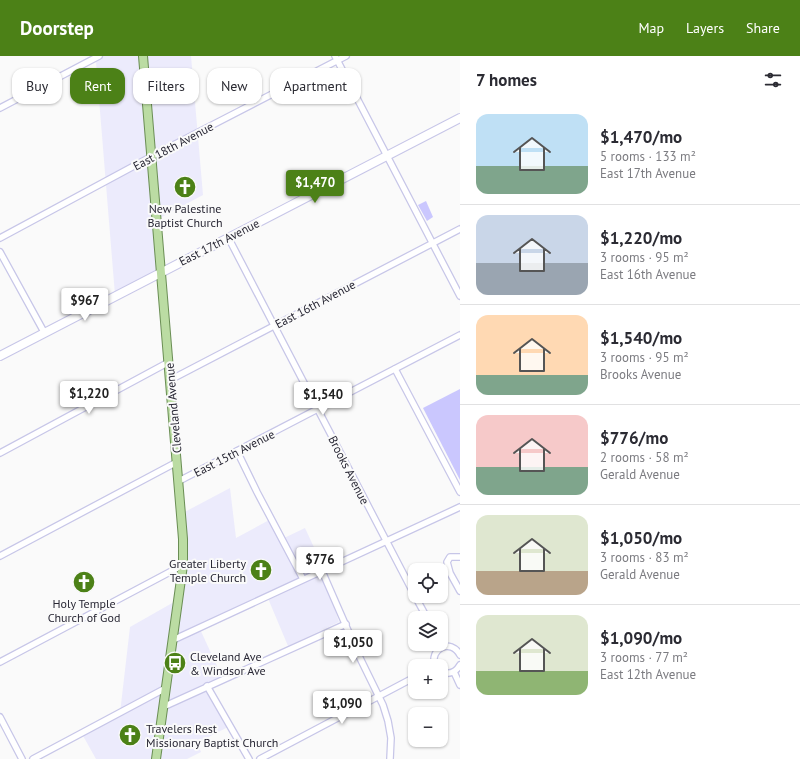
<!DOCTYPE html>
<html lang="en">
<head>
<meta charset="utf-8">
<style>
  body { margin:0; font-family:"PT Sans",sans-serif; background:#f7f7f7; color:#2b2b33; height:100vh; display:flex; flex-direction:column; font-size:15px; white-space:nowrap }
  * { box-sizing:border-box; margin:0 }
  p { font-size:13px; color:#7c7c81 }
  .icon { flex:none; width:22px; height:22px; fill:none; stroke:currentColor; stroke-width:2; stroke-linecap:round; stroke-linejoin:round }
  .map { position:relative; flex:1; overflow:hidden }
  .panel { display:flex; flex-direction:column; background:#fff; width:340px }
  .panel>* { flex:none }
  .hud { position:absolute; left:12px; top:12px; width:380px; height:36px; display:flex; gap:8px }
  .fabs { position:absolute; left:408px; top:507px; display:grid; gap:8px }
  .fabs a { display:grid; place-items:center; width:40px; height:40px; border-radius:8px; background:#fff; box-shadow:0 1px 3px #0004; font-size:20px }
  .price { position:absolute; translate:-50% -34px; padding:0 9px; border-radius:4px; background:#fff; color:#222; font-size:13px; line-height:26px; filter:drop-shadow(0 1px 2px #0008) }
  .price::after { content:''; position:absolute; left:50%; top:24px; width:12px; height:9px; margin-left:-6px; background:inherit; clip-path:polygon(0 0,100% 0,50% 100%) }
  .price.active { background:#4c8117; color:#fff }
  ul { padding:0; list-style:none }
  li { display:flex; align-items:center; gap:12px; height:100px; padding:0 16px }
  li+li { border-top:1px solid #e1e1e2 }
  li span { display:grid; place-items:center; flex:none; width:112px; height:80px; border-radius:12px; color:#555 }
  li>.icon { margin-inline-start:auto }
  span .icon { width:48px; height:48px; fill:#fffc; stroke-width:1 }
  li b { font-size:17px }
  h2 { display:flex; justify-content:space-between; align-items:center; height:48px; padding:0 16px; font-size:17px }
  .chip { padding:0 14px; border-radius:12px; background:#fff; box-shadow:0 1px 3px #0004; font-size:14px; line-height:36px }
  .chip.active { background:#4c8117; color:#fff }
  header { display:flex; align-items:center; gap:24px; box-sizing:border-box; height:56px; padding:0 20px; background:#4c8117; color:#fff }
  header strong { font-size:19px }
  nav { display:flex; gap:22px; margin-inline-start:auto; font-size:14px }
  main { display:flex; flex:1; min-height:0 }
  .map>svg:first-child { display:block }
  .built { fill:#ecebfc }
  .green { fill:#cac7fe }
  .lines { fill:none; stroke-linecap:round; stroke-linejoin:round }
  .street-casing { stroke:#c7c6e8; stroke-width:8 }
  .secondary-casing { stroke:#c7c6e8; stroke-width:10 }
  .primary-casing { stroke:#6a8e54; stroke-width:10 }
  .street { stroke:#fff; stroke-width:5.5 }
  .secondary { stroke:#fff; stroke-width:8 }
  .primary { stroke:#bbdca3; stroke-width:8 }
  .labels { text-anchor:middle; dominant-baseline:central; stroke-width:4; stroke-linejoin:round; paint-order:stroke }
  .street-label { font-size:12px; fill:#282734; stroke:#fafafa }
  .poi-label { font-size:12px; fill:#282734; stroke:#fafafa }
</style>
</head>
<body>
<header>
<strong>Doorstep</strong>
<nav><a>Map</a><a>Layers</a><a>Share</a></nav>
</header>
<main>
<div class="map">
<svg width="460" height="703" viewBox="0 0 460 703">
  <rect width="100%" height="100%" fill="#fafafa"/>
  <g class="built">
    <path d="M97 0H191L203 139 156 164 162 216 115 239 96 6Z"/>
    <path d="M230 432 236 482 271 463 282 483 305 472 324 513 323 517 339 566 288 590 267 540 199 571 223 623 208 631 228 671 197 687 201 696 187 703H96L82 678 120 657 130 571 174 546 181 492 179 459Z"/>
  </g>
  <g class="green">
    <path d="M426 145 433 161 427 165 418 149Z"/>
    <path d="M460 333V424L423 352Z"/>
  </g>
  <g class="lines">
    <g class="street-casing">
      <g id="street">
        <path d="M335 0 460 240"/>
        <path d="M0 52 99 0"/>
        <path d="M228 181 415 540"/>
        <path d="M0 182 158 97 346 0"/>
        <path d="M0 196 44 276"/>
        <path d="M395 313 460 436"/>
        <path d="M170 324 460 173"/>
        <path d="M237 395 257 436 303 523"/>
        <path d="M0 397 169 306"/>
        <path d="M179 425 460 279"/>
        <path d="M0 500 177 406"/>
        <path d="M460 501H450L447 506 450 517 460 535"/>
        <path d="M322 515 360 602 383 649 388 665 391 682 390 703"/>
        <path d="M415 540 427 562"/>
        <path d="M173 584 460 451"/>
        <path d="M0 606 183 509"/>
        <path d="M435 610C429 592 451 582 460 599"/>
        <path d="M441 616C449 619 456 616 460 609"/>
        <path d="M454 616 460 629"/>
        <path d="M207 630 249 703"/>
        <path d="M163 651 346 568"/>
        <path d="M0 661 22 703"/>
        <path d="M33 703 166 632"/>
        <path d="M260 703 415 621"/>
      </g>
    </g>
    <g class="secondary-casing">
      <path id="secondary" d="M0 300 460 62"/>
    </g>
    <g class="primary-casing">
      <path id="primary" d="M143 0 183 483V509L156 703"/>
    </g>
    <use href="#street" class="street"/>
    <use href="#secondary" class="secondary"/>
    <use href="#primary" class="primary"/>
  </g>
  <defs>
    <g id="church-disc" transform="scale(1.15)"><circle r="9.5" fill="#4c8117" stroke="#fafafa"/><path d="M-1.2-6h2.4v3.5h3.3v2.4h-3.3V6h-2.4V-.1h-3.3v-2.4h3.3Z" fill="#fff"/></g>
    <g id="bus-disc" transform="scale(1.15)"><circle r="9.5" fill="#4c8117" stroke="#fafafa"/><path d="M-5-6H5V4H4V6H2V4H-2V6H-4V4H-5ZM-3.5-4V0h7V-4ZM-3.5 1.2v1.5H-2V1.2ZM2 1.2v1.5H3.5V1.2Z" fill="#fff"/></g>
  </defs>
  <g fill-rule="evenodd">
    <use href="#church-disc" x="185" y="131"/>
    <use href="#church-disc" x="261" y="514"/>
    <use href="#church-disc" x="84" y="526"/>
    <use href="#bus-disc" x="175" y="607"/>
    <use href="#church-disc" x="130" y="679"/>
  </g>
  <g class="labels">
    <g class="street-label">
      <text transform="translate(173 90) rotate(-28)">East 18th Avenue</text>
      <text transform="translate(219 186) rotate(-27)">East 17th Avenue</text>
      <text transform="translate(315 248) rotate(-28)">East 16th Avenue</text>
      <text transform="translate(173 352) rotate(-95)">Cleveland Avenue</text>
      <text transform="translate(234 397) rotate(-27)">East 15th Avenue</text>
      <text transform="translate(349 414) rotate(63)">Brooks Avenue</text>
    </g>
    <g class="poi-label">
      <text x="185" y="152">New Palestine<tspan x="185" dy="14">Baptist Church</tspan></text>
      <text x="246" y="507" text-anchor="end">Greater Liberty<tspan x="246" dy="14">Temple Church</tspan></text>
      <text x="84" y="547">Holy Temple<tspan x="84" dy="14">Church of God</tspan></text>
      <text x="190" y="600" text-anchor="start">Cleveland Ave<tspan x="190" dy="14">&amp; Windsor Ave</tspan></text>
      <text x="146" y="672" text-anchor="start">Travelers Rest<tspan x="146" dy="14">Missionary Baptist Church</tspan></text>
    </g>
  </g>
</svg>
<div class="fabs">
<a><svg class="icon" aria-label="locate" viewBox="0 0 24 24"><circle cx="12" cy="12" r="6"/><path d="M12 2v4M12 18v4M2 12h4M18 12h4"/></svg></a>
<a><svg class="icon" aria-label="layers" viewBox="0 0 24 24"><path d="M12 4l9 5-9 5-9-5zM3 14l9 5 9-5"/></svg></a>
<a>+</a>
<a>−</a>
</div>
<b class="price active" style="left:315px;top:148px">$1,470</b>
<b class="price" style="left:85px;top:266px">$967</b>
<b class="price" style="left:89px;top:359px">$1,220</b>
<b class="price" style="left:323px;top:360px">$1,540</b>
<b class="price" style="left:320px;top:525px">$776</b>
<b class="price" style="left:353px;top:608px">$1,050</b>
<b class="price" style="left:342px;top:669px">$1,090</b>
<div class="hud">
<a class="chip">Buy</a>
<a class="chip active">Rent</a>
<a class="chip">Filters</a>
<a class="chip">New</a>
<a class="chip">Apartment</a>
</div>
</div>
<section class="panel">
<h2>7 homes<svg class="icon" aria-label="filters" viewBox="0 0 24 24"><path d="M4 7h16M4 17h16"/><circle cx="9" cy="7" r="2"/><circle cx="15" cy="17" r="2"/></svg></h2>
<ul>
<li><span style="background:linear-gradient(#bfe0f5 65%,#7fa58c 0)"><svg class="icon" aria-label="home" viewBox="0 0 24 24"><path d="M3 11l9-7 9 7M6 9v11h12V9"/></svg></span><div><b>$1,470/mo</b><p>5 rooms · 133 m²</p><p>East 17th Avenue</p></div></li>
<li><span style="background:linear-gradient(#c9d6e8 60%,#9aa5b1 0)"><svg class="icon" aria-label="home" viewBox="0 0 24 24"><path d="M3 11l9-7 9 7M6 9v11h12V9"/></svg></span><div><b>$1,220/mo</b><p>3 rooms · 95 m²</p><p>East 16th Avenue</p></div></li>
<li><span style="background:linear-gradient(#ffd9b3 75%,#7fa58c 0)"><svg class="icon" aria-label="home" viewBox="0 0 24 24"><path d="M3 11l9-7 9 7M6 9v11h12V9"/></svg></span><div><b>$1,540/mo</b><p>3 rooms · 95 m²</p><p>Brooks Avenue</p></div></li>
<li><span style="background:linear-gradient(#f6c9c9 65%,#7fa58c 0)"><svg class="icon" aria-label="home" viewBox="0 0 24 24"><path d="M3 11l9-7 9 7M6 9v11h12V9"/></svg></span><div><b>$776/mo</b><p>2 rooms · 58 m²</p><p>Gerald Avenue</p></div></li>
<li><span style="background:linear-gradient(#dfe7d0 70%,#b9a48a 0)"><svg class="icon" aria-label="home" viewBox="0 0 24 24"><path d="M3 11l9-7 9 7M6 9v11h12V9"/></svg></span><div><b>$1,050/mo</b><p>3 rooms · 83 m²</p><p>Gerald Avenue</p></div></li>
<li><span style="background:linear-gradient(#dfe7d0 70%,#8fb573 0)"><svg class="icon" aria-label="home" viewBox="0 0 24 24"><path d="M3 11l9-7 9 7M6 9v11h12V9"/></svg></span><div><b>$1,090/mo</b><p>3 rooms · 77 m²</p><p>East 12th Avenue</p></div></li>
</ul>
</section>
</main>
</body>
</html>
